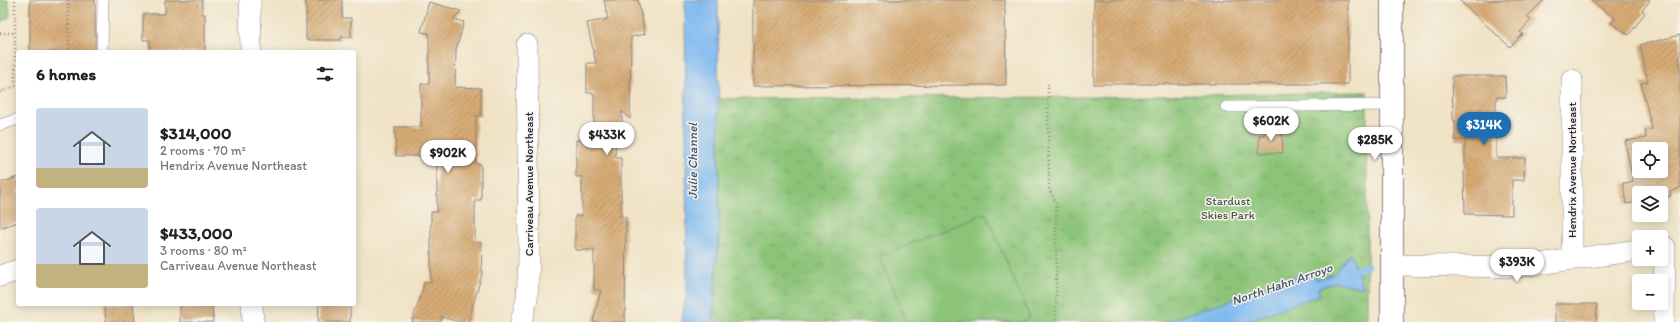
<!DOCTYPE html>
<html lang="en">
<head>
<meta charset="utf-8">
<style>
  body { margin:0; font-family:Itim,sans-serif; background:#f2f2f2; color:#222; height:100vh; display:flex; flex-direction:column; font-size:15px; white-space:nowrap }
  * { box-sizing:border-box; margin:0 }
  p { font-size:13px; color:#767676 }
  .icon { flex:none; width:22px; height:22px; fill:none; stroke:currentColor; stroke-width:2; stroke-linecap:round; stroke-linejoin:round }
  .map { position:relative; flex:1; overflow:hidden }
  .drawer { position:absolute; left:16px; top:50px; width:340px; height:256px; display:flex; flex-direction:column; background:#fff; border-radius:4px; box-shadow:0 2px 10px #0003 }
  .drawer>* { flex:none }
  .controls { position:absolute; left:1632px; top:142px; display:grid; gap:8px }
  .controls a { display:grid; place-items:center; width:36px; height:36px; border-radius:4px; background:#fff; box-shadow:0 2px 10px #0003; font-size:20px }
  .price { position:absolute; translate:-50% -34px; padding:0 9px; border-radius:14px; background:#fff; color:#222; font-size:13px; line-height:26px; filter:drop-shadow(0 1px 2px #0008) }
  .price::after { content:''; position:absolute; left:50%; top:24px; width:12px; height:9px; margin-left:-6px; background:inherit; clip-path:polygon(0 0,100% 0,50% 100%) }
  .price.active { background:#1f6fb2; color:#fff }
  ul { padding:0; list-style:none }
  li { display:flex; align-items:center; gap:12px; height:100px; padding:0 20px }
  li span { display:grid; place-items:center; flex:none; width:112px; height:80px; border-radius:4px; color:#555 }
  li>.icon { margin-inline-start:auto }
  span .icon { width:48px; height:48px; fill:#fffc; stroke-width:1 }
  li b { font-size:17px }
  h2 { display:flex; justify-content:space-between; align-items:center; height:48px; padding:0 20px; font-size:17px }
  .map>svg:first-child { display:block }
  .park { fill:url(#park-tufts); stroke:#56735a }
  .garden { fill:#8bc478; stroke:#56735a }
  .water { fill:#7fb9f0; stroke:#506e96 }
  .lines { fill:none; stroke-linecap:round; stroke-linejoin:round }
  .stream { stroke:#7fb9f0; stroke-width:6 }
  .building { fill:url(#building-hatch); fill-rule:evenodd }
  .service-casing { stroke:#898280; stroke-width:12 }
  .minor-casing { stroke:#898280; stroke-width:22 }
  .tertiary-casing { stroke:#898280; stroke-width:24 }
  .path { stroke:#898280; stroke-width:2.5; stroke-dasharray:1 3; stroke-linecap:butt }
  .service { stroke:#fff; stroke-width:11 }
  .minor { stroke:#fff; stroke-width:21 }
  .tertiary { stroke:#fff; stroke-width:22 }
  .labels { text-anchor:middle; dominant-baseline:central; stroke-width:3; stroke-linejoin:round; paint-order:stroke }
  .street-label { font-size:12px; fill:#22223b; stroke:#f7f3e8 }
  .park-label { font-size:12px; fill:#475b50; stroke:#f7f3e8 }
  .water-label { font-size:13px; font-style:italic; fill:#43577a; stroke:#f7f3e8 }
</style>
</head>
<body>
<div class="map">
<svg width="1680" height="322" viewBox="0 0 1680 322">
  <defs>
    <pattern id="park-tufts" width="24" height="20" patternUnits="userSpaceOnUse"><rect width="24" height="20" fill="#8bc478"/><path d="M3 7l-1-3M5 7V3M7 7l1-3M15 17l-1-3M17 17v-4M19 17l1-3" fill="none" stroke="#78a869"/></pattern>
    <pattern id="building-hatch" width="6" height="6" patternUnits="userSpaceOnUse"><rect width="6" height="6" fill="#d7ac76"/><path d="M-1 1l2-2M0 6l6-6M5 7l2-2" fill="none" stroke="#ae8c62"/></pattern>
  </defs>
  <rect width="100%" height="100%" fill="#f7f3e8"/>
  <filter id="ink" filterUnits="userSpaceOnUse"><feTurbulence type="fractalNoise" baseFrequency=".025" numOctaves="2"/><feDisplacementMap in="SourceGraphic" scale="8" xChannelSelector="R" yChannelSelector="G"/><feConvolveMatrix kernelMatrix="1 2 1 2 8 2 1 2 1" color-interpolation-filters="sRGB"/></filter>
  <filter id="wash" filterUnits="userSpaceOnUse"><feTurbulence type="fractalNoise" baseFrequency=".012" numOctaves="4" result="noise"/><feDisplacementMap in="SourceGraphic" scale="16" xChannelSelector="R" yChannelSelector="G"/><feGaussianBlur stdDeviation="0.9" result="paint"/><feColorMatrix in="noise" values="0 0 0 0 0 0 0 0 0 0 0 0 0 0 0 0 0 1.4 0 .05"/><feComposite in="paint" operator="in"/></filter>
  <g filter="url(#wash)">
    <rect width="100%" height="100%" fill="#f0e2c5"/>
    <path class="park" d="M1367 92V322H713L719 224 718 99 1097 97Z"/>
    <g class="garden">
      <path d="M0 0H8L10 16 8 18 0 22Z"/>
      <path d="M986 213 1030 318 1019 322H907L880 256Z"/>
    </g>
    <g class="water">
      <path d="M685 0H718L719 224 713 322H681L687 292Z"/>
      <path d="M1350 253 1363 288 1337 282 1318 288 1320 295 1243 322H1165L1314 271 1316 280 1334 274Z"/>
    </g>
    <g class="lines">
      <path class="stream" d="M1349 272 1367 266"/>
    </g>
    <g id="blocks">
      <g class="building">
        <rect x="30" y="0" width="65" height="52"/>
        <path d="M165 0H202V14H205V52H150V40H143V14H165Z"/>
        <path d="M306 0H342V18H351V37H341V40H306Z"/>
        <path d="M604 0H638L645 34 631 37 630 119 622 111V126H616L615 158H621V217H626L625 322H593L601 290H594V250H575V216H582V177H576V140H585V135L594 136V93H587V63H596L587 23 608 19Z"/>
        <path d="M753 0H1005L1006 85 753 86Z"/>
        <rect x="1094" y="0" width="254" height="84"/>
        <path d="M1459 0H1544L1527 17 1531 20 1520 32 1523 34 1510 47Z"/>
        <path d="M1590 0H1650L1642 11 1645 13 1629 35 1611 23 1615 18Z"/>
        <path d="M429 2 461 11 453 19 464 22 456 50 455 87 481 88V116H476V164H481V200H475V242H481L482 274 468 322H460L442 317 440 322H412L425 281 431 283V212H437V156H396L395 127H421V84H429V33L421 32Z"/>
        <path d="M1680 35V188L1670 192 1671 196 1661 198V193H1639V202L1626 204 1623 183 1633 182 1625 141 1646 138 1645 130 1652 129 1641 83 1648 82 1640 45ZM1639 149H1661V171H1639Z"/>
        <path d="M1452 76H1505L1506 97H1496V158H1525L1524 180H1512V215L1465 214 1464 172H1465V140H1455V120H1453Z"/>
        <path d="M1264 131H1282L1283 153H1259V135H1264Z"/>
        <path d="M18 177V222L0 228V183Z"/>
        <path d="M104 304H133L135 322H106Z"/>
        <path d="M180 304H212L213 322H180Z"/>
        <path d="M319 304H350V322H318Z"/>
        <path d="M1555 304H1597L1596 322H1555Z"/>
      </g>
    </g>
  </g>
  <g filter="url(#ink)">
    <use href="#blocks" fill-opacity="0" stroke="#898280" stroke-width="1"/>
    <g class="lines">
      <g class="service-casing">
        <g id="service">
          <path d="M102 52 103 0"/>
          <path d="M1226 107 1392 105"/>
          <path d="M0 125 18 119"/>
        </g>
      </g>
      <g class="minor-casing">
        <g id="minor">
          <path d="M250 0 251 52"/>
          <path d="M1572 80V259"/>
          <path d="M1392 265 1516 267 1639 250"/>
          <path d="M0 276 18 270"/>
          <path d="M252 304 253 322"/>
          <path d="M521 322 527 299 529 258 527 45"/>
          <path d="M1664 322 1665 247"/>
        </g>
      </g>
      <g class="tertiary-casing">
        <path id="tertiary" d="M1392 0V322"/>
      </g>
      <g class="path">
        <path d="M15 0V81H18"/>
        <path d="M68 0 69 52"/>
        <path d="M0 33H15"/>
        <path d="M1048 84 1049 188C1051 195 1056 200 1056 207V322"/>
        <path d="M0 92 18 85"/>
      </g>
      <use href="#service" class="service"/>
      <use href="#minor" class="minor"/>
      <use href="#tertiary" class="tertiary"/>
    </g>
  </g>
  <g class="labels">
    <g class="street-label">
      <text transform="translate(1572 170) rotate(-90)">Hendrix Avenue Northeast</text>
      <text transform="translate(529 184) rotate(-90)">Carriveau Avenue Northeast</text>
    </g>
    <g class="park-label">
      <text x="1228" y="201">Stardust<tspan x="1228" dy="14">Skies Park</tspan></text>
    </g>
    <g class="water-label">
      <text transform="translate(692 161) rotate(-90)">Julie Channel</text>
      <text transform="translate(1282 284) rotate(-19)">North Hahn Arroyo</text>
    </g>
  </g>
</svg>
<div class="controls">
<a><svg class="icon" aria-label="locate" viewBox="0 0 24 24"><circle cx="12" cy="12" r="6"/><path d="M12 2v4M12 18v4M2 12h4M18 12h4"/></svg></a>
<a><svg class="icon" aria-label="layers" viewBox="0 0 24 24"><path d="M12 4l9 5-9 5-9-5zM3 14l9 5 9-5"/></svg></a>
<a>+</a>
<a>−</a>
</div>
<b class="price" style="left:1271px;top:142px">$602K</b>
<b class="price active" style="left:1484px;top:146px">$314K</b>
<b class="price" style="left:607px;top:156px">$433K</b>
<b class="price" style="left:1375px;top:161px">$285K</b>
<b class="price" style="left:448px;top:174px">$902K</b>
<b class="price" style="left:1517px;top:283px">$393K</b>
<section class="drawer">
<h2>6 homes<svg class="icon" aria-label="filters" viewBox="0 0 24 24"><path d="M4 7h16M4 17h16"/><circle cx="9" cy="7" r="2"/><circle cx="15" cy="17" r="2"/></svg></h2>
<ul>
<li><span style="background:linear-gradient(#c9d6e8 75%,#c2b280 0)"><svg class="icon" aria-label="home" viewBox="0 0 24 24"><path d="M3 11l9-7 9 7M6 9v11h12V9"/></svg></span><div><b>$314,000</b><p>2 rooms · 70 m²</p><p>Hendrix Avenue Northeast</p></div></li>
<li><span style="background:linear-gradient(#c9d6e8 70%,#c2b280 0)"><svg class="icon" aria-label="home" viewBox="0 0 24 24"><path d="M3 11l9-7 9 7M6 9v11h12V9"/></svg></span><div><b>$433,000</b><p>3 rooms · 80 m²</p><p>Carriveau Avenue Northeast</p></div></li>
</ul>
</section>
</div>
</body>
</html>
